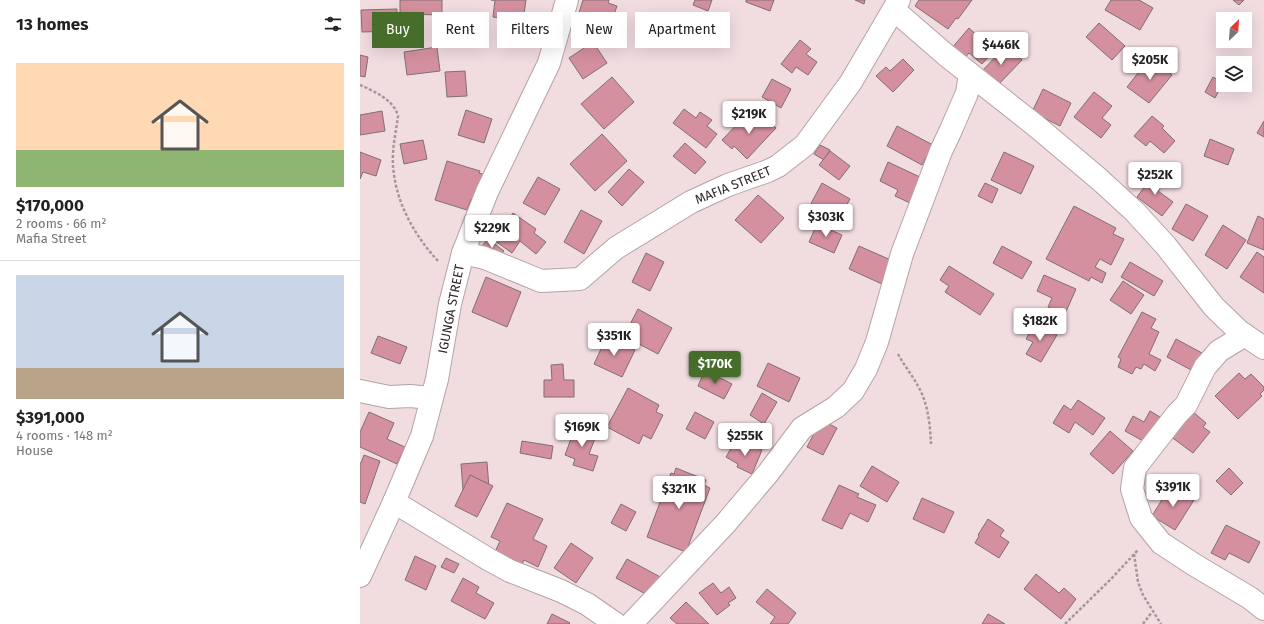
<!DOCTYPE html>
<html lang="en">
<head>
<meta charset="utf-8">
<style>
  body { margin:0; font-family:"Fira Sans",sans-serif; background:#f2f2f2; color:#222; height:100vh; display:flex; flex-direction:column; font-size:15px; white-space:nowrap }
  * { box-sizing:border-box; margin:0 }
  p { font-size:13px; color:#767676 }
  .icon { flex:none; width:22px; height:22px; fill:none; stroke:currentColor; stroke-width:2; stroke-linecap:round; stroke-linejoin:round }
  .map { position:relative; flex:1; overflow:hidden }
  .details { display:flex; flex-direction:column; background:#fff; width:360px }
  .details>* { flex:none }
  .hud { position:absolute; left:12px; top:12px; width:380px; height:36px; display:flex; gap:8px }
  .needle { width:26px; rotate:25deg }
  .buttons { position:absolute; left:856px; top:12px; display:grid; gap:8px }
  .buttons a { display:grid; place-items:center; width:36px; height:36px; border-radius:0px; background:#fff; box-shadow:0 4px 16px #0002; font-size:20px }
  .price { position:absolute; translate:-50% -34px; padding:0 9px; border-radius:4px; background:#fff; color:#222; font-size:13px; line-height:26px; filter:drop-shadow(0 1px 2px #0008) }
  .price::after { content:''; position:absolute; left:50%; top:24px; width:12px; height:9px; margin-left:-6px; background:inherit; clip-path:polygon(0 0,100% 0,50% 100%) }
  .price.on { background:#466e2a; color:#fff }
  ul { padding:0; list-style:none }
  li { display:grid; align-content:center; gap:8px; height:212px; padding:0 16px }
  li+li { border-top:1px solid #e0e0e0 }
  li span { display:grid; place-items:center; height:124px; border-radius:0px; color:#555 }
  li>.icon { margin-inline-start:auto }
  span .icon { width:72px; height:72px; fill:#fffc; stroke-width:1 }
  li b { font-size:17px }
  h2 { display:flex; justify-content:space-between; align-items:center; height:48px; padding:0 16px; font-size:17px }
  .pill { padding:0 14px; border-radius:0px; background:#fff; box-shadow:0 4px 16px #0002; font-size:14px; line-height:36px }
  .pill.on { background:#466e2a; color:#fff }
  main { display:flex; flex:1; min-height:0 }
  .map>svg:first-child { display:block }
  .building { fill:#d4909f; stroke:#816f72 }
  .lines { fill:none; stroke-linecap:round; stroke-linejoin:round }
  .minor-casing { stroke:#b6a2a6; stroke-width:24 }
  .path { stroke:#a69699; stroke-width:2.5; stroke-dasharray:3 2; stroke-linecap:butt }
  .minor { stroke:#fff; stroke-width:22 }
  .labels { text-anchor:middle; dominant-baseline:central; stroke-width:3; stroke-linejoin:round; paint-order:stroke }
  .street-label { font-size:13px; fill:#2f2729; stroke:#fff }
</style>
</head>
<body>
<main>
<section class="details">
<h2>13 homes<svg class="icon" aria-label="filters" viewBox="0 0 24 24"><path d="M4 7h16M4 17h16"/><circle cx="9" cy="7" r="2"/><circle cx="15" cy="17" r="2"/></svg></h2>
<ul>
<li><span style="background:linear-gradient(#ffd9b3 70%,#8fb573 0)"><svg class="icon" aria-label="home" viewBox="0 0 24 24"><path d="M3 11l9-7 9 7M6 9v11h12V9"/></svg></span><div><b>$170,000</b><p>2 rooms · 66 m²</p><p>Mafia Street</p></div></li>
<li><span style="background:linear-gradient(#c9d6e8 75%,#b9a48a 0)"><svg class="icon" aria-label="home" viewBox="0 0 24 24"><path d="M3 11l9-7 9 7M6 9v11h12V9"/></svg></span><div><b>$391,000</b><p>4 rooms · 148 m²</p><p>House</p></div></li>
</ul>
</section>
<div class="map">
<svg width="904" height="624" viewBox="0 0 904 624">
  <rect width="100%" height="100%" fill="#f1dce0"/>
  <g class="building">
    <path d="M40 0H82V15L40 14Z"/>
    <path d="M131 0H166L163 21 133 17 135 0Z"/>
    <path d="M223 0H249L248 3 257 6 250 26 242 24 241 27 217 19Z"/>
    <path d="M335 0H352L348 11 333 5Z"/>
    <path d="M386 0H414L410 11 386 2Z"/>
    <path d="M495 0H505L504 4Z"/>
    <path d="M559 0H612L598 19 596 18 588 29 555 6Z"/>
    <path d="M751 0H779L793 8 780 30 745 10Z"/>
    <path d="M873 0H884L879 5Z"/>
    <path d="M37 9V31L2 32 1 10Z"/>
    <path d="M739 23 765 46 752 60 726 37Z"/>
    <path d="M609 28 634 51 622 64 609 53 603 60 591 49Z"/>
    <path d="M440 40 451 49 446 54 457 62 448 75 436 67 432 73 421 64Z"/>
    <path d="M233 42 247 63 223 79 209 58Z"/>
    <path d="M646 46 662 60 636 87 621 72Z"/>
    <path d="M77 47 80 71 47 75 44 52Z"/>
    <path d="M0 55 8 57 5 77 0 76Z"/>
    <path d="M790 58 812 75 789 103 767 87Z"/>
    <path d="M543 59 554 70 533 92 516 76 526 67 530 71Z"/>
    <path d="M105 71 107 96 87 97 85 72Z"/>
    <path d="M252 77 274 102 244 129 221 104Z"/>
    <path d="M853 77 863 83 855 98 845 92Z"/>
    <path d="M412 79 431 89 421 108 402 97Z"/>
    <path d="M683 89 711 103 700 126 672 112Z"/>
    <path d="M734 92 752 106 742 118 751 125 741 138 714 117Z"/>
    <path d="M324 109 336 118 340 112 352 120 347 126 357 134 346 148 313 123Z"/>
    <path d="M106 110 132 119 124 143 98 135Z"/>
    <path d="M22 111 25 131 0 135V115Z"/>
    <path d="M388 113 396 121 402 115 416 128 387 159 374 146 372 149 362 140Z"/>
    <path d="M792 116 804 126 802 128 815 141 804 153 790 141 786 146 774 136Z"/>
    <path d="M904 121V137L897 133Z"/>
    <path d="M537 126 573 145 562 165 527 146Z"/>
    <path d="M242 134 267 161 235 191 210 164Z"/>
    <path d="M850 139 874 149 868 165 844 156Z"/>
    <path d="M63 140 67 159 44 164 40 144Z"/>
    <path d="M325 143 346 162 335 174 313 156Z"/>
    <path d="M460 145 470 150 464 160 454 154Z"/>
    <path d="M470 151 490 166 479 180 459 165Z"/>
    <path d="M0 152 21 160 16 176 3 172 0 179Z"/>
    <path d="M644 152 674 166 661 194 631 180Z"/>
    <path d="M87 161 120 171 119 173 129 176 120 202 111 199 107 210 75 200Z"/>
    <path d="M528 162 562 178 550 203 535 196 538 190 520 181Z"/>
    <path d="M269 169 284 182 262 206 248 192Z"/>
    <path d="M794 174 804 182 798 191 813 202 802 216 777 197Z"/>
    <path d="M178 177 200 189 185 215 163 203Z"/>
    <path d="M462 183 490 199 475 226 447 211Z"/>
    <path d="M625 183 638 189 632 203 618 196Z"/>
    <path d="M398 195 424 218 401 243 375 220Z"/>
    <path d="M826 204 848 216 833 241 812 229Z"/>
    <path d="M714 206 756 228 753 234 764 239 751 265 740 259 735 267 746 273 742 283 731 277 729 281 686 259Z"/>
    <path d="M221 210 242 221 224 254 204 242Z"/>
    <path d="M153 213 176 229 174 233 186 242 176 254 160 241 152 253 135 241Z"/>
    <path d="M898 216 904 219V250L887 243Z"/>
    <path d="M457 224 482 235 474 253 449 242Z"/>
    <path d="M863 225 886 240 867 269 845 255Z"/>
    <path d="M128 239 144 251 137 259 121 247Z"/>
    <path d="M499 246 533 261 522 284 489 269Z"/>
    <path d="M642 246 672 262 662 279 633 263Z"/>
    <path d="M897 252 904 257V293L880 277Z"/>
    <path d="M286 253 304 262 290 291 272 282Z"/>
    <path d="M770 262 803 281 794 296 761 277Z"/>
    <path d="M589 266 634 294 620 315 585 292 589 286 580 280Z"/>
    <path d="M684 275 716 289 705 314 688 307 692 298 677 291Z"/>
    <path d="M126 277 161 292 147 327 112 312Z"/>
    <path d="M763 281 784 295 771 314 750 300Z"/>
    <path d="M278 309 312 328 298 354 264 336Z"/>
    <path d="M782 312 796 319 791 328 799 332 789 354 801 360 795 371 784 364 781 369 776 367 772 374 758 367 761 359 758 357Z"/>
    <path d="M675 323 697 335 681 362 666 354 673 342 666 339Z"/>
    <path d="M18 336 47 347 40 364 11 353Z"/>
    <path d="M247 336 275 350 262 377 234 364Z"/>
    <path d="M816 339 842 353 833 371 807 357Z"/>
    <path d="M408 363 440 378 429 402 397 386Z"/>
    <path d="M203 364 204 380H214V397H184V380H192L191 365Z"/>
    <path d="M345 370 372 384 364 399 338 386Z"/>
    <path d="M879 373 885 379 891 374 904 387V390L900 394 902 396 878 419 855 396Z"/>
    <path d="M268 388 299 405 296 412 303 415 291 439 283 435 279 444 247 427Z"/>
    <path d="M402 393 417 402 404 424 390 415Z"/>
    <path d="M718 400 745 418 733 435 715 422 709 433 693 423 704 405 711 410Z"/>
    <path d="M790 411 800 417 792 434 785 442 765 431 773 416 784 422Z"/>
    <path d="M832 411 846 423 843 427 850 432 833 453 810 436Z"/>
    <path d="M9 412 34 423 27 439 45 447 37 464 0 447V432Z"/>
    <path d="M335 412 354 422 345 439 326 429Z"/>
    <path d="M461 420 477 428 463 455 447 447Z"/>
    <path d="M216 425 237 433 229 454 238 456 233 471 213 465 215 459 205 455Z"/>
    <path d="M750 431 773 451 753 474 730 454Z"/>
    <path d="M162 441 193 446 191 459 160 453Z"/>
    <path d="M374 443 385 449 388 443 402 450 392 474 377 467 378 464 366 457Z"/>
    <path d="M4 455 20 461 5 504 0 502V463H1Z"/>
    <path d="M127 462 129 488 103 490 101 464Z"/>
    <path d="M512 466 539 482 527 502 500 486Z"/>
    <path d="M316 468 346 480 344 485 350 488 326 552 287 537 311 473 314 474Z"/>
    <path d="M869 468 883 483 871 495 856 481Z"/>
    <path d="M110 475 133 486 117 517 95 506Z"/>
    <path d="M479 485 499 494 497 497 516 505 508 522 490 513 482 529 462 520Z"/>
    <path d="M811 485 834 500 815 530 792 516Z"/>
    <path d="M562 498 594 512 584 533 553 519Z"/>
    <path d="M147 503 183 519 173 539 187 546 178 567 164 560 162 564 135 552 140 541 131 537Z"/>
    <path d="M261 504 276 512 266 531 251 523Z"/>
    <path d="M628 519 644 530 640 536 649 542 639 558 615 543 619 536 618 535Z"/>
    <path d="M866 525 900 542 889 563 869 553 865 560 851 553Z"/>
    <path d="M211 543 233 558 216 583 194 568Z"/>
    <path d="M55 556 76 566 66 590 45 580Z"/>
    <path d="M86 558 99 564 94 573 81 567Z"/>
    <path d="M267 559 304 579 293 598 256 578Z"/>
    <path d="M676 574 699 593 704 588 716 599 701 619 664 589Z"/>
    <path d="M103 578 119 587 116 593 134 603 125 619 91 601Z"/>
    <path d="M353 583 361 593 369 587 376 598 368 603 370 605 357 615 339 593Z"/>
    <path d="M407 589 436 613 428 624H410L415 617 396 602Z"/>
    <path d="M326 602 349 624H317L310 618Z"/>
    <path d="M192 614 210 623 209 624H187Z"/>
    <path d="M628 614 645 624H622Z"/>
  </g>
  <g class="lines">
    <g class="minor-casing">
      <g id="minor">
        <path d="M534 10 586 55 676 126 739 179 775 212 806 246 854 307 880 332 904 348"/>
        <path d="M103 253 125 258 181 281 220 279 256 248 331 202 368 185 408 171 418 166 445 145 491 82 539 0"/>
        <path d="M885 335 859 351 845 367 826 405 817 414 775 468 772 489 781 518 801 543 833 564 890 598 904 609"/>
        <path d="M0 391 29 397 50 396 71 398"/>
        <path d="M34 502 128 559 150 571 201 591 227 604 256 624"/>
        <path d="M0 576 34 502 62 436 77 379 90 304 103 253 127 192 189 63 207 0"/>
        <path d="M271 624 366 523 409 472 442 428 476 407 493 391 506 369 517 342 542 254 581 151 590 132 607 93 610 74"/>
      </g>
    </g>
    <g class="path">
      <path d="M0 85C14 91 34 100 38 116 36 132 32 148 33 165 35 201 54 235 78 261"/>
      <path d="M538 354C544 365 552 375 558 386 568 403 570 424 571 444"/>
      <path d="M774 554 778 582 783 595 801 624"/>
      <path d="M705 624 751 579 778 550"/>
      <path d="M783 624 792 612"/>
    </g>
    <use href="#minor" class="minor"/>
  </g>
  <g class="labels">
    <g class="street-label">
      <text transform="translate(373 185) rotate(-22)">MAFIA STREET</text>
      <text transform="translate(91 309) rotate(-79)">IGUNGA STREET</text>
    </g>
  </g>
</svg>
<div class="buttons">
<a><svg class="needle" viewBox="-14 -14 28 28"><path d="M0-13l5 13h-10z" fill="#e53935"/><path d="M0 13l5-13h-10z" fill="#767676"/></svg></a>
<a><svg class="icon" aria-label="layers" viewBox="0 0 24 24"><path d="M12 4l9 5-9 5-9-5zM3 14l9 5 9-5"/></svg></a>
</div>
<b class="price" style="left:641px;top:66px">$446K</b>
<b class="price" style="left:790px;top:81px">$205K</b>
<b class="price" style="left:389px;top:135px">$219K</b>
<b class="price" style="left:795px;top:196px">$252K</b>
<b class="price" style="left:466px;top:238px">$303K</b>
<b class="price" style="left:132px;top:249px">$229K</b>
<b class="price" style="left:680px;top:342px">$182K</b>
<b class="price" style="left:254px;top:357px">$351K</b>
<b class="price on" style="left:355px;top:385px">$170K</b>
<b class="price" style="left:222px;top:448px">$169K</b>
<b class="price" style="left:385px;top:457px">$255K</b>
<b class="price" style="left:813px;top:508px">$391K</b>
<b class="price" style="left:319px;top:510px">$321K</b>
<div class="hud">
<a class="pill on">Buy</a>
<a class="pill">Rent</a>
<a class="pill">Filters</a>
<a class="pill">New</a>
<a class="pill">Apartment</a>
</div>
</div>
</main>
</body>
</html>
